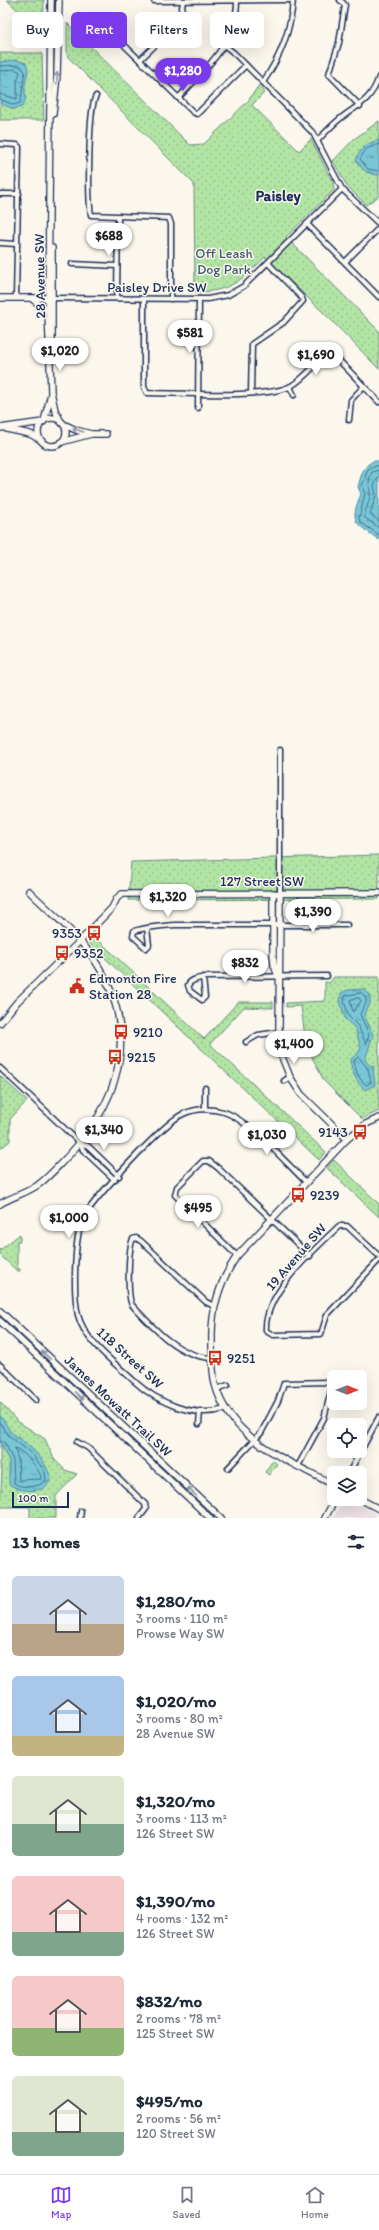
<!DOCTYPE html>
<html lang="en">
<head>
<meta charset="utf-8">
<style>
  body { margin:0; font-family:Itim,sans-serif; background:#f6f6f7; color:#1f2937; height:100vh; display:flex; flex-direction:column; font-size:15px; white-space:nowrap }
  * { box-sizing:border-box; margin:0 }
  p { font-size:13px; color:#747a83 }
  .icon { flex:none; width:22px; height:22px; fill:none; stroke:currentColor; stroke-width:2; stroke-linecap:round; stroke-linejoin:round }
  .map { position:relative; height:1518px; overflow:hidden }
  .panel { display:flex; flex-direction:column; background:#fff; flex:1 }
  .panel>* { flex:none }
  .top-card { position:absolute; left:12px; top:12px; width:355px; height:36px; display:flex; gap:8px }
  .needle { width:26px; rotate:90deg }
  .tools { position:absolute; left:327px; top:1370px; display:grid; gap:8px }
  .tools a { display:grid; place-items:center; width:40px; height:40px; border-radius:6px; background:#fff; box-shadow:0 4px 16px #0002; font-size:20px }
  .scale { position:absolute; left:12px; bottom:10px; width:57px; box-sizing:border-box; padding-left:4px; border:2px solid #1b2f5e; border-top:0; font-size:11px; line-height:14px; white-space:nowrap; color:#1b2f5e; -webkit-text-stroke:3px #fbf7ec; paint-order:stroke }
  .price { position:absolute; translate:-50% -34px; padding:0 9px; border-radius:14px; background:#fff; color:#222; font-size:13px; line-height:26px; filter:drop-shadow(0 1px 2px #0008) }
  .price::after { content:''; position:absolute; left:50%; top:24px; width:12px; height:9px; margin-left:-6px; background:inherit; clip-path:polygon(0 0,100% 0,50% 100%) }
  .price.current { background:#7c3aed; color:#fff }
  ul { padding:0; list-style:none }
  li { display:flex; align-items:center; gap:12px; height:100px; padding:0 12px }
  li span { display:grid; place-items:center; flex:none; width:112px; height:80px; border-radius:6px; color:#555 }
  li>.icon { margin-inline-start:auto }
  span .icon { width:48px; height:48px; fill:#fffc; stroke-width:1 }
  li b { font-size:17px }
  h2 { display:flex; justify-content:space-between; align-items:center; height:48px; padding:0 12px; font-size:17px }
  .pill { padding:0 14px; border-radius:6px; background:#fff; box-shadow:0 4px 16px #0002; font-size:14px; line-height:36px }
  .pill.current { background:#7c3aed; color:#fff }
  .tabs { display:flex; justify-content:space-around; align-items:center; height:56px; border-top:1px solid #e0e1e3; background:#fff; font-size:11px; color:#747a83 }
  .tabs a { display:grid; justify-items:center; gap:2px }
  .tabs .current { color:#7c3aed }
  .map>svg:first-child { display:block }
  .built { fill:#eee0e4 }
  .grass { fill:url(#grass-dots); stroke:#668a81 }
  .water { fill:url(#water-ripples); stroke:#538aa6 }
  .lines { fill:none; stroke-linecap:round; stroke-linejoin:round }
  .shore { stroke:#416c8e; stroke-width:1 }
  .street-casing { stroke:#1b2f5e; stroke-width:7 }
  .secondary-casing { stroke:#1b2f5e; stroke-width:8 }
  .street { stroke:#fbf7ec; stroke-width:4 }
  .secondary { stroke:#fbf7ec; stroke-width:5.5 }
  .oneway { stroke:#8b93a5 }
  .labels { text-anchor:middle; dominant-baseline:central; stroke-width:3; stroke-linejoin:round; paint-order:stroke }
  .park-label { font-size:14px; fill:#415c70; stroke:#fbf7ec }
  .street-label { font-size:14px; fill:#1b2f5e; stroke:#fbf7ec }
  .poi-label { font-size:14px; fill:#1b2f5e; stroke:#fbf7ec; text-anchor:start }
  .neighbourhood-label { font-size:15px; font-weight:bold; fill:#1b2f5e; stroke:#fbf7ec }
</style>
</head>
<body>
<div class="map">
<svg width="379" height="1518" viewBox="0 0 379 1518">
  <defs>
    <pattern id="grass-dots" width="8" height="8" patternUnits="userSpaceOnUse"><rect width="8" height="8" fill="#b2e4a4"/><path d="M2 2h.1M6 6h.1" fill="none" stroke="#98c490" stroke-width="1.8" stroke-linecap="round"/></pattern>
    <pattern id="water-ripples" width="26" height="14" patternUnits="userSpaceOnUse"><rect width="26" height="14" fill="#79c7d6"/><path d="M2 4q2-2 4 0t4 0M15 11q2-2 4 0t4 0" fill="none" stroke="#62a2b1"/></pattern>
  </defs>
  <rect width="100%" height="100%" fill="#fbf7ec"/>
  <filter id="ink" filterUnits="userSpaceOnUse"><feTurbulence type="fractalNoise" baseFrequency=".025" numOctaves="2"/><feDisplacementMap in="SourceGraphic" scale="8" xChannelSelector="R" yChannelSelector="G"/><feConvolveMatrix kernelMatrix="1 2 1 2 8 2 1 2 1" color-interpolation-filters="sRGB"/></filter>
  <g filter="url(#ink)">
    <path class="built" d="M343 1499H351L376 1514 374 1518H333Z"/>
    <g class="grass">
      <path d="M7 0H44L43 34Z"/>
      <path d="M67 23 190 145 204 144 248 101 259 85 265 92 252 105 299 151 311 139 333 183 334 190 286 237 379 331V369L327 316 265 257C241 281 230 292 195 292L194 184 67 56Z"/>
      <path d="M0 53H42L44 120H0Z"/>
      <path d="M379 121V196L366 205 347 186 333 161 354 139Z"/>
      <path d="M379 855V899L128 900 131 862Z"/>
      <path d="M94 936 204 1039 238 1002H273V1008L244 1007 210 1044 326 1152 319 1160 88 942Z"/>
      <path d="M334 977H379V1111L362 1119 324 1081 306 1045 301 1006 286 1007V1003L325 1001V982L329 983Z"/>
      <path d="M0 1076 27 1101 10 1119V1141L0 1149Z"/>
      <path d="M334 1160 379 1204V1217L327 1168Z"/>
      <path d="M20 1234V1241H17V1268L20 1269V1271H17L0 1255V1250Z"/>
      <path d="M0 1402 17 1421 45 1439 54 1459 65 1470 77 1474 56 1496V1518H30V1507H0L2 1471 0 1466Z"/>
      <path d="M273 1460 277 1464 269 1475 265 1472Z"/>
    </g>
    <g class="water">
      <path d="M16 60 26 63C30 72 26 76 25 85 24 94 28 99 22 107L13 109 0 103V62Z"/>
      <path d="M379 140V175C368 175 361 169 356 160 360 148 367 143 379 140Z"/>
      <path d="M373 461H379V540C357 523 348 524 361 494L358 487C361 476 362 467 373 461Z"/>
      <path d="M364 989 370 995V1004L364 1014 373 1035 365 1060 369 1065 374 1066C372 1072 375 1078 375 1085L365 1090C356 1082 352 1072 350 1060L358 1053 361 1048 355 1028 345 1019 340 1001 341 993 348 990Z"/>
      <path d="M0 1416C5 1421 8 1430 13 1434 29 1445 46 1459 51 1479L46 1487C36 1493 18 1491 9 1484V1461L0 1443Z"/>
    </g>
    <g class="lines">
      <g class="shore">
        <path d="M0 66 20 65 25 72C23 80 22 99 20 103L14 105 0 99"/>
        <path d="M0 71 15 69 20 72 17 82V99L0 94"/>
        <path d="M379 144 366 149 360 159 368 169 379 171"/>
        <path d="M379 465 368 469 362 486 365 494 359 518 360 522 379 535"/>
        <path d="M379 470 372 472C367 483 370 484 370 494 370 501 365 510 364 517L379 528"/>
        <path d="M379 476 374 485 376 495 370 514 379 521"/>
        <path d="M362 993 366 998V1003L360 1014 369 1035 366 1044 358 1026 349 1017 344 1001 345 996Z"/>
        <path d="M359 998 361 1001 353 1012 350 1000Z"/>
        <path d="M359 1057 368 1069 371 1082 367 1085C359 1081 355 1069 354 1061Z"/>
        <path d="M0 1422 9 1436 32 1454 45 1472 46 1481C40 1487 21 1489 14 1483L13 1460 5 1443 0 1441"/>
        <path d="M15 1448C23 1450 42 1471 41 1479L19 1480 18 1460Z"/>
      </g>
      <g class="street-casing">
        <g id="street">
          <path d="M340 0 345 5 339 43 329 74 360 106"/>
          <path d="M154 1 290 0"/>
          <path d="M120 41 193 112 197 114 246 65"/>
          <path d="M224 45 234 53 313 133 342 189 379 224"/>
          <path d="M140 60C155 44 182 25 183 1"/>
          <path d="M263 82C280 58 291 29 293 0"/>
          <path d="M96 96C88 108 88 198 91 215L169 218 171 224V299"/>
          <path d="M178 98C204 71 237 42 237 1"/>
          <path d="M318 140C326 132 333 124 341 118 359 104 371 101 379 77"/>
          <path d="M0 144 17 145 19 147 16 298"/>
          <path d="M0 194H19"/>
          <path d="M307 224 379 297"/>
          <path d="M0 243 16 244"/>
          <path d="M345 262 379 228"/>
          <path d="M72 264 117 266"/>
          <path d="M50 298 208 299 228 295 244 286 342 189"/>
          <path d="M117 298 118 217"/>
          <path d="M144 299V387L147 393C177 393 268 399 291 386 306 378 316 362 330 351L379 402"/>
          <path d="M290 387 294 395"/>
          <path d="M251 393 252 344 284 322 303 301 302 298 268 263"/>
          <path d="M198 408 199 299"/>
          <path d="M349 420 351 400 363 387"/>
          <path d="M280 893V750"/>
          <path d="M147 928 149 945 146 948 133 936 134 931C147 927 161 926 175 925H347"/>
          <path d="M203 977 205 997 202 1000 190 991 188 985C191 979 200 978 206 977L327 976"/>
          <path d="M246 1042 258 1035 279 1032"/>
          <path d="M0 1068 80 1143 83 1150 115 1180"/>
          <path d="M284 1081 290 1077"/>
          <path d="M205 1109V1088"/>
          <path d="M80 1143 88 1146 119 1176"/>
          <path d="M237 1256 175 1195 177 1187 203 1161H209L218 1168 310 1256"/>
          <path d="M379 1256 347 1226H339C314 1250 263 1294 266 1331L273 1335 321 1334 327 1315 379 1260"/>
          <path d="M212 1358C179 1357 153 1328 132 1305 127 1296 128 1248 133 1239L136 1238 141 1241 206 1302 214 1306"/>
          <path d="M0 1365 36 1400"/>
          <path d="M217 1389 228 1385"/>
          <path d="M225 1409C193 1419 157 1402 134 1381 114 1362 85 1342 78 1315 73 1294 74 1238 83 1219 91 1201 165 1122 183 1114 196 1108 210 1108 224 1112 249 1120 286 1163 306 1182"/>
          <path d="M199 1424 200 1411"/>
          <path d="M77 1442 88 1448 145 1504 146 1509 139 1518"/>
          <path d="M228 1468 261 1433 278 1401 284 1383 328 1382 332 1387 324 1418 298 1466"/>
          <path d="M349 1473 379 1417"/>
          <path d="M80 1518 81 1511"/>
        </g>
      </g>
      <g class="secondary-casing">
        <g id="secondary">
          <path d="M51 0 48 311 51 392 55 410 61 422"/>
          <path d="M53 114 57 76 59 0"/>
          <path d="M52 248V340"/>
          <path d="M0 298H49"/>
          <path d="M31 298 48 311"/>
          <circle cx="52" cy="432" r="14"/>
          <path d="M44 421 51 394"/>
          <path d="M0 428 43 422"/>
          <path d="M7 429 30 434 41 440"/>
          <path d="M91 434H106"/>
          <path d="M61 442 91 434 76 430 63 424"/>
          <path d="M273 893V955L274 965 278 976"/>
          <path d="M280 893 279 1032 282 1057 290 1077 301 1094 347 1139"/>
          <path d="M0 1023 17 1002 80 941 112 908 117 898 122 894 379 893"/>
          <path d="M0 1204C12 1197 26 1193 38 1185 50 1176 59 1165 69 1155 126 1094 140 1022 89 952 72 929 49 911 29 891"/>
          <path d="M0 1311 221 1518"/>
          <path d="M0 1321 210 1518"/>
          <path d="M334 1485C289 1461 229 1439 215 1384 212 1370 212 1355 212 1341 211 1310 219 1282 237 1256L347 1139 366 1124 379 1118"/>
          <path d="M360 1499 379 1509"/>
          <path d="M325 1518 335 1499"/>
        </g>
      </g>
      <use href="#street" class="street"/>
      <use href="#secondary" class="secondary"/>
    </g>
    <defs><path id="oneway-shaft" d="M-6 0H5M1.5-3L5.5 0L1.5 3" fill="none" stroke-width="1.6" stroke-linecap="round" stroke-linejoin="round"/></defs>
    <g class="oneway">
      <use href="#oneway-shaft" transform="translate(57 78) rotate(-87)"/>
      <use href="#oneway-shaft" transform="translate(78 430) rotate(-161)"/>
      <use href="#oneway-shaft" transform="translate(46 1355) rotate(-137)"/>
      <use href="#oneway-shaft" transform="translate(79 1396) rotate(43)"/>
      <use href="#oneway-shaft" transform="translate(192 1492) rotate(-138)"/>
    </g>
  </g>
  <defs>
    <g id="bus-bare" transform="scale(1.2)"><path d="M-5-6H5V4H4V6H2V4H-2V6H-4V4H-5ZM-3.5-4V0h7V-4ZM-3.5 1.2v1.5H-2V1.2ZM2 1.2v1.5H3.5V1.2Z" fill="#c8321e" stroke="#fbf7ec" stroke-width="2.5" paint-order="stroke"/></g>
    <g id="civic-bare" transform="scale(1.2)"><path d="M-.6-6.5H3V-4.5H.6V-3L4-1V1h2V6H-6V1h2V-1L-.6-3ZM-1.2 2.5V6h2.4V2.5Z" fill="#c8321e" stroke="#fbf7ec" stroke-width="2.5" paint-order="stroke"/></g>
  </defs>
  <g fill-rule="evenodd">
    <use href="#bus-bare" x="94" y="933"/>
    <use href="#bus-bare" x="62" y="953"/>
    <use href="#civic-bare" x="77" y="986"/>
    <use href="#bus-bare" x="121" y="1032"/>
    <use href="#bus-bare" x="115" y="1057"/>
    <use href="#bus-bare" x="360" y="1132"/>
    <use href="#bus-bare" x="298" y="1195"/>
    <use href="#bus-bare" x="215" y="1358"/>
  </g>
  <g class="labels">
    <g class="park-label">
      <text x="224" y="253">Off Leash<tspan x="224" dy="16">Dog Park</tspan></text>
    </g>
    <g class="street-label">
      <text transform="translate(40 276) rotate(-91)">28 Avenue SW</text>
      <text x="157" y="287">Paisley Drive SW</text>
      <text x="262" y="881">127 Street SW</text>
      <text transform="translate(296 1257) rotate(-49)">19 Avenue SW</text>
      <text transform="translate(130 1358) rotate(42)">118 Street SW</text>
      <text transform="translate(118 1406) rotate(43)">James Mowatt Trail SW</text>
    </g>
    <g class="poi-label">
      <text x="82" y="933" text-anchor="end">9353</text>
      <text x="74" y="953">9352</text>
      <text x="89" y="978">Edmonton Fire<tspan x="89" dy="16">Station 28</tspan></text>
      <text x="133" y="1032">9210</text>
      <text x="127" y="1057">9215</text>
      <text x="348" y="1132" text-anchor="end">9143</text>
      <text x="310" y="1195">9239</text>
      <text x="227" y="1358">9251</text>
    </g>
    <g class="neighbourhood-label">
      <text x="278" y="196">Paisley</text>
    </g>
  </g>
</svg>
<div class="tools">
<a><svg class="needle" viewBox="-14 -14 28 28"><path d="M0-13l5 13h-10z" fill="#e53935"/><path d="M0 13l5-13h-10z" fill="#747a83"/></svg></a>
<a><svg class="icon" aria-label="locate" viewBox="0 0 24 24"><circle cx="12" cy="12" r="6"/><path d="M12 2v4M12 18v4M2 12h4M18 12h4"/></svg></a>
<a><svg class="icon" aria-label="layers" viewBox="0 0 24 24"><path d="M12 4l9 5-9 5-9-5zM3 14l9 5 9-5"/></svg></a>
</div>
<div class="scale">100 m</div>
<b class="price current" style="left:183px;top:92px">$1,280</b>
<b class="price" style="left:109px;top:257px">$688</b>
<b class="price" style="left:190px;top:354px">$581</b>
<b class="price" style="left:60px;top:372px">$1,020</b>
<b class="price" style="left:316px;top:376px">$1,690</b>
<b class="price" style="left:168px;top:918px">$1,320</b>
<b class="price" style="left:313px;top:933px">$1,390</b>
<b class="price" style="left:245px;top:984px">$832</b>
<b class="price" style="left:294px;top:1065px">$1,400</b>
<b class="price" style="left:104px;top:1151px">$1,340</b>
<b class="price" style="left:267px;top:1156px">$1,030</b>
<b class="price" style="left:198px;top:1229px">$495</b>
<b class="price" style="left:69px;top:1239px">$1,000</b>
<div class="top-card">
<a class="pill">Buy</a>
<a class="pill current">Rent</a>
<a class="pill">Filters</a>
<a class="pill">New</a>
</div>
</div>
<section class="panel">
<h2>13 homes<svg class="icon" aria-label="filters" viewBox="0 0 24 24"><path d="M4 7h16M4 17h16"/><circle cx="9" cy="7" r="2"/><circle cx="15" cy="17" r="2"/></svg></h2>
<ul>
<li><span style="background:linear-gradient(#c9d6e8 60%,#b9a48a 0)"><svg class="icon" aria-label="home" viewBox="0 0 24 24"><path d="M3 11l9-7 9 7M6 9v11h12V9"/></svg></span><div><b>$1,280/mo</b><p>3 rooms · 110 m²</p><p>Prowse Way SW</p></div></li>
<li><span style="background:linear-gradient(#a9c7e8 75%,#c2b280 0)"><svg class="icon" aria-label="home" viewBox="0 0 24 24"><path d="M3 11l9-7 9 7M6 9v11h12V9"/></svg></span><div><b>$1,020/mo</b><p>3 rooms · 80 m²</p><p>28 Avenue SW</p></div></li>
<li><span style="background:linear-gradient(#dfe7d0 60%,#7fa58c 0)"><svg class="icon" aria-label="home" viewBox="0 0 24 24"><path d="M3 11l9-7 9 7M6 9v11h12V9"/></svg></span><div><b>$1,320/mo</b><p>3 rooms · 113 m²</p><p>126 Street SW</p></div></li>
<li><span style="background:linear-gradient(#f6c9c9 70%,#7fa58c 0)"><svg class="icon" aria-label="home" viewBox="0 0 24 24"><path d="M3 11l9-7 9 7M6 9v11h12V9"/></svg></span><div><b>$1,390/mo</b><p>4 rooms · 132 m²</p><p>126 Street SW</p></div></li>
<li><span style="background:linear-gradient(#f6c9c9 65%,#8fb573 0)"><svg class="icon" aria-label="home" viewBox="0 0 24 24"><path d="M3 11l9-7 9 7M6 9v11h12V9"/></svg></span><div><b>$832/mo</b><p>2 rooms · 78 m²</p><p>125 Street SW</p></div></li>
<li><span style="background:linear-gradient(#dfe7d0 70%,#7fa58c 0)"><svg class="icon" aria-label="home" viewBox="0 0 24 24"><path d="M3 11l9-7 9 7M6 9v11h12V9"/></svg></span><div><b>$495/mo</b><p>2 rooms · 56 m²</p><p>120 Street SW</p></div></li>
</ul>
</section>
<nav class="tabs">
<a class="current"><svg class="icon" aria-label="map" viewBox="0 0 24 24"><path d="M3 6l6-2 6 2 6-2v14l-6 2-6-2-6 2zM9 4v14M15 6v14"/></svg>Map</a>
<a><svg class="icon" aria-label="saved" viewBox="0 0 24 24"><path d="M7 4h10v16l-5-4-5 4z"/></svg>Saved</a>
<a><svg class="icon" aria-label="home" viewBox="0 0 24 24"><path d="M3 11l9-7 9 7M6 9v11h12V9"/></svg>Home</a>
</nav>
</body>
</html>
